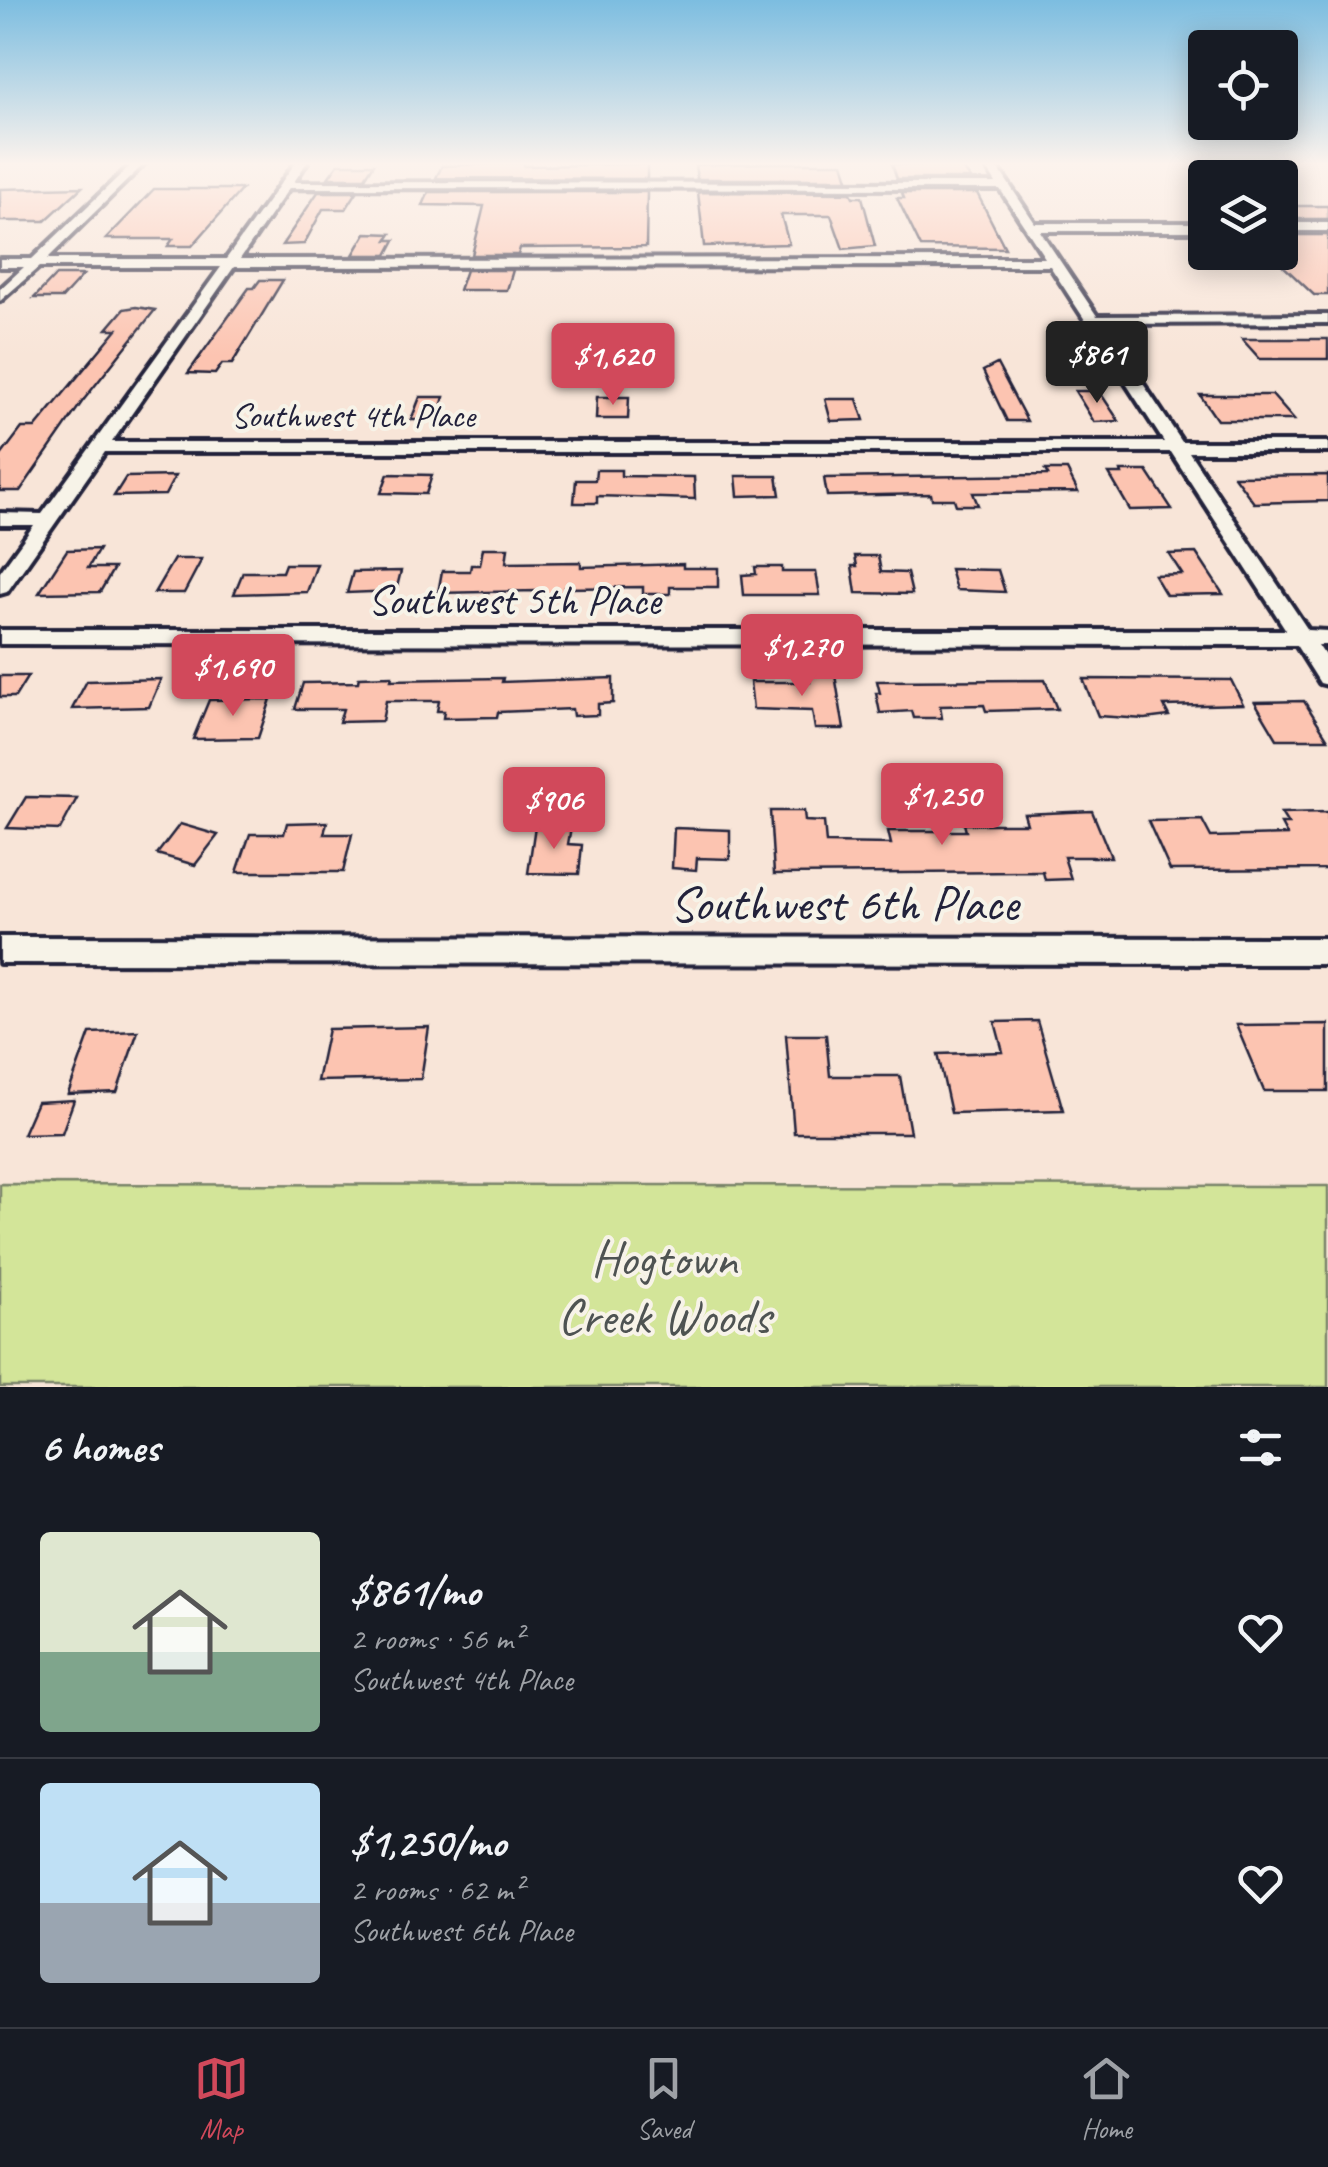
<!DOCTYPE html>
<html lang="en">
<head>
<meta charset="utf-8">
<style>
  body { margin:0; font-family:Caveat,sans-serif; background:#242831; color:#f1f3f6; height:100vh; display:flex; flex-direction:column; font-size:38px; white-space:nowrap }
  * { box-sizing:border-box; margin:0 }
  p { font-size:32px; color:#9ea1a6 }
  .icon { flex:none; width:55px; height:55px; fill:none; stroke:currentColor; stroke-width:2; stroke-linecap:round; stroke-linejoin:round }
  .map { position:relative; height:1387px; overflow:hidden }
  .panel { display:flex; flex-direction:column; background:#171b24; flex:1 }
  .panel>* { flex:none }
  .controls { position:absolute; left:1188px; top:30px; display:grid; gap:20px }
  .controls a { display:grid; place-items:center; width:110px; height:110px; border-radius:10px; background:#171b24; box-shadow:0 5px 25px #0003; font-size:50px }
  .price { position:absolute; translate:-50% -85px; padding:0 22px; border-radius:10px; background:#d1495b; color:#fff; font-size:32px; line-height:65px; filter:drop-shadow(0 2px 5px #0008) }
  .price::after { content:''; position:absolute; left:50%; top:60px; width:30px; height:22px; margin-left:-15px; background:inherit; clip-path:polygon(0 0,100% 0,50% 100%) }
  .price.current { background:#222; color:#fff }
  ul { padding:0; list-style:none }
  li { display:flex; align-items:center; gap:30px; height:250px; padding:0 40px }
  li+li { border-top:2px solid #363941 }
  li span { display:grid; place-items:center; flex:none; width:280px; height:200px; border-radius:10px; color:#555 }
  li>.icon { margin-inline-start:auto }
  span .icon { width:120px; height:120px; fill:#fffc; stroke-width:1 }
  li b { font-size:42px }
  h2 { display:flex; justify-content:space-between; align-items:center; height:120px; padding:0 40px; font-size:42px }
  .tab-bar { display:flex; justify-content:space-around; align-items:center; height:140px; border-top:2px solid #363941; background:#171b24; font-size:28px; color:#9ea1a6 }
  .tab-bar a { display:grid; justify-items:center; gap:5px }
  .tab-bar .current { color:#d1495b }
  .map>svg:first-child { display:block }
  .green { fill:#d3e599; stroke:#7a846a; stroke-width:2.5 }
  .building { fill:#fcc4b1; stroke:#22223b; stroke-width:2.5 }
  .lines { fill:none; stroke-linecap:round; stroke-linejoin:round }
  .street-casing { stroke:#22223b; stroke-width:8 }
  .street { fill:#f7f3e8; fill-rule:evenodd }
  .labels { text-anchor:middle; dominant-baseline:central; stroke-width:8; stroke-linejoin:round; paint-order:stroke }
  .far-street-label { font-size:35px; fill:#22223b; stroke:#f7f3e8 }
  .street-label { font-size:42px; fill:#22223b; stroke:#f7f3e8 }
  .near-street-label { font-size:50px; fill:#22223b; stroke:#f7f3e8 }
  .near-park-label { font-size:50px; fill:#4e5352; stroke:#f7f3e8 }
</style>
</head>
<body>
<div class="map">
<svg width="1328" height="1387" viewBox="0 0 1328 1387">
  <rect width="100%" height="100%" fill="#f8e5d8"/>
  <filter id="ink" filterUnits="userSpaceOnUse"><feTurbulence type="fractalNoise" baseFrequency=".01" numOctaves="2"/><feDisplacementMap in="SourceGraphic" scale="20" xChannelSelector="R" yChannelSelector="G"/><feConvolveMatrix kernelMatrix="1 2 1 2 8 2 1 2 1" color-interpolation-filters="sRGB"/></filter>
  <g filter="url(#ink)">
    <path class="green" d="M0 1184 1328 1186V1387H0Z"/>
    <g class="building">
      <path d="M525 162 524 166 647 164V179L436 178 442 166Z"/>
      <path d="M764 163H843L848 179H697L695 165Z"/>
      <path d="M338 164H374L365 178H328Z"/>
      <path d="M892 164 960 165 971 179H897Z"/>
      <path d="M82 187 45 221H0V189Z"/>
      <path d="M154 189H242L192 246H168L173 239H106Z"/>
      <path d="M318 192H357L346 209H323L304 244 282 245Z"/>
      <path d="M429 192H647L646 247 520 248 518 255H472L484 206 423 205Z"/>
      <path d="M698 192 851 193 853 197H862L875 246 843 249 831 215H781L789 244 704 246Z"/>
      <path d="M902 193H977L1005 248 921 247 897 198H904Z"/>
      <rect x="1280" y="206" width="48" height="13"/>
      <path d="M366 233 391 234 387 240H395L387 255H353Z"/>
      <path d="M1280 235H1328V295H1314L1280 263Z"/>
      <path d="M466 270H513L507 290H459Z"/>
      <path d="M56 275H83L62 298H34Z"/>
      <path d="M260 280H283L232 364H222L215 374 188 373 249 288H254Z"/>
      <path d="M136 307 155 310 82 402 20 491H0V457L22 428H35L117 329H107L124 309Z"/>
      <path d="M1242 339H1328V359H1260Z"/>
      <path d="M997 364 1027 421H1007L983 371Z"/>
      <path d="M1075 391H1099L1119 421 1094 422Z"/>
      <path d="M1200 395H1272L1294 420H1217Z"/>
      <path d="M420 397H444L437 420H411Z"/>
      <path d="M597 397H629L628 419H596Z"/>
      <path d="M825 399H857L864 420 831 421Z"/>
      <path d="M596 470H621V476L694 477 695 499 597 496V503H574L576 480H595Z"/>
      <path d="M1045 470H1067L1078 492 973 493 978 505H956L954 499H932L931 494 827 496 824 478 1048 475Z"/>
      <path d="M1121 471H1147L1172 509 1130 510 1109 474H1122Z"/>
      <path d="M388 474 432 475 426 494 381 493Z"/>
      <path d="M1328 475V501L1254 503 1234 476Z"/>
      <path d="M175 476 165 495 114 496 126 477Z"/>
      <path d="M736 476H777L780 495 738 496Z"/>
      <path d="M483 548H508L506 563 581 562V567L683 564V568H718V587H670V594H643V587L564 588V595H538V591L438 593 442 571H470L471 565H480Z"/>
      <path d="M99 549 88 568H114L100 592 39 593 67 550Z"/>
      <path d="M1196 553 1223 594 1166 595 1154 575 1182 574 1169 554Z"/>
      <path d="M855 556H878L881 572 907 573 912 594 856 593 852 566H857Z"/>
      <path d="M174 559H202L184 593H154Z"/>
      <path d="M285 564H317L307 592 234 594 243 572H282Z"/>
      <path d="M755 567H782V572H816L820 595H744L742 575 756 574Z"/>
      <path d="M950 569 998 570 1005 592 956 590Z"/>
      <path d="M401 571 396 591 347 593 353 572Z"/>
      <path d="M835 675 844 729H815L812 711 753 709 750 682H810L809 676Z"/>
      <path d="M0 676H28L15 697H0Z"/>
      <path d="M392 676 391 680 503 678 502 682 613 678V703L598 704V715L573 716 572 709 498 712 497 717 443 718 444 711H437L439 701H386L382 721 339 722 343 709H295L303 683 358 682 359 677Z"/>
      <path d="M161 679 149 707 72 709 87 681Z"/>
      <path d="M1083 679 1231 680 1243 704 1164 706 1169 716 1145 719 1098 716Z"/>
      <path d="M1045 680 1057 709 986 711 984 705 940 706 942 718H914L912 711 880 713 876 693H880L877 681Z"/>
      <path d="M271 699 258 738 193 739 209 700Z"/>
      <path d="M1304 701 1328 739H1277L1255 702Z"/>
      <path d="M26 797 77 798 60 830 7 828Z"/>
      <path d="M770 811H804L805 821 824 822 826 843 891 844 888 831H966L964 824H1027L1024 814 1092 811 1111 857H1064L1071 879 1045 880 1043 872 774 874Z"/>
      <path d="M1328 812V869L1170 870 1148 821 1202 820 1211 837 1287 835 1281 824H1288L1281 813Z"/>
      <path d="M327 822 324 834H352L343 872H237L250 834H284L287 823Z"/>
      <path d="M180 824 218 835 195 865 157 854Z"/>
      <path d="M535 826 571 827 568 844 582 845 579 874 528 873Z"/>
      <path d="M674 828 730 830V859L697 858 696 870 672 868Z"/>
      <path d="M1037 1021 1063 1110 951 1113 938 1054 1003 1052 995 1022Z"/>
      <path d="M1328 1024V1091H1264L1236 1025Z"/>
      <path d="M429 1027 421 1079 317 1081 328 1029Z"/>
      <path d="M138 1031 117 1092 68 1094 90 1033Z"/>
      <path d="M786 1035H826L830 1076H900L910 1133H794Z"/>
      <path d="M74 1100 62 1133 23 1134 37 1102Z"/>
    </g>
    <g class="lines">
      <g class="street-casing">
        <g id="street">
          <path d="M134 162H146L47 259H226L296 162H307L294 182 996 183 983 162H994L1035 223H1205V231H1040L1097 316 1328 315V323L1103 324 1182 442H1328V452H1189L1308 630 1328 631V645H1318L1328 660V685L1320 683 1296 645 0 644V630H1286L1171 452H105L7 592 0 594V572L34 525H0V513L42 514 221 267H39L0 301V289L24 267H0V259H32ZM289 188 1000 189 1045 258 240 259ZM1050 266 1164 442H112L234 267Z"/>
          <rect x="1280" y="223" width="48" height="8"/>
          <path d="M0 937 1328 938V964L0 963Z"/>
        </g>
      </g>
      <use href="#street" class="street"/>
    </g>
  </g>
  <linearGradient id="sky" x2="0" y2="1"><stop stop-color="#7cbde0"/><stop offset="0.46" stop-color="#fcf3ed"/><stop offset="1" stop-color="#fcf3ed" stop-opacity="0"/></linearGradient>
  <rect width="1328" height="356" fill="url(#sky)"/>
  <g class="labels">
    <g class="far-street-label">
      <text x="353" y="415">Southwest 4th Place</text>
    </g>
    <g class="street-label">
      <text x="514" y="600">Southwest 5th Place</text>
    </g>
    <g class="near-street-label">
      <text x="844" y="903">Southwest 6th Place</text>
    </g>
    <g class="near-park-label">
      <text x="664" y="1258">Hogtown<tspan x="664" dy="58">Creek Woods</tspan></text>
    </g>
  </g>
</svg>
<div class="controls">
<a><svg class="icon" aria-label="locate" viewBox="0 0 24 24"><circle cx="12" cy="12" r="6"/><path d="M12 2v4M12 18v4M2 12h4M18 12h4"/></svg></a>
<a><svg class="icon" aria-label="layers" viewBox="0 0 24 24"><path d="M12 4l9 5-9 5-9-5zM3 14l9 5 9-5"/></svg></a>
</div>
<b class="price current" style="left:1097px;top:406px">$861</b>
<b class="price" style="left:613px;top:408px">$1,620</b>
<b class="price" style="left:802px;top:699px">$1,270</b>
<b class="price" style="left:233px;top:719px">$1,690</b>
<b class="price" style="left:942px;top:848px">$1,250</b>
<b class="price" style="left:554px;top:852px">$906</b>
</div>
<section class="panel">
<h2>6 homes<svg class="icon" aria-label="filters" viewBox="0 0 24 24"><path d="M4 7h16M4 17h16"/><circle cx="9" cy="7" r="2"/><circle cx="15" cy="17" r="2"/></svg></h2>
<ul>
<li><span style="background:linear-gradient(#dfe7d0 60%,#7fa58c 0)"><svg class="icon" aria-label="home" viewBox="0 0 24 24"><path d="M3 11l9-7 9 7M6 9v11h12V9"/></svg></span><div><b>$861/mo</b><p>2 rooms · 56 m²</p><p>Southwest 4th Place</p></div><svg class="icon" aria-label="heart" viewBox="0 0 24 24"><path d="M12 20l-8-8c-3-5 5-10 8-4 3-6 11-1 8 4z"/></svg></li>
<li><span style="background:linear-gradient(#bfe0f5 60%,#9aa5b1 0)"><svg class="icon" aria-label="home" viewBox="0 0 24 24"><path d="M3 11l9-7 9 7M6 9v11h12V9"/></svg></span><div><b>$1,250/mo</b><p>2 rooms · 62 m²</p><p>Southwest 6th Place</p></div><svg class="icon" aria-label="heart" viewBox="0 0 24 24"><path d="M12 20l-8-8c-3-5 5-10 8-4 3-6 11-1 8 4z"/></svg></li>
</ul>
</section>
<nav class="tab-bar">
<a class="current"><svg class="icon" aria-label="map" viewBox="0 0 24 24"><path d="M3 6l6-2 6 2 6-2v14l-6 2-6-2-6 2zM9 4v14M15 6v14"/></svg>Map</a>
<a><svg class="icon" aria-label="saved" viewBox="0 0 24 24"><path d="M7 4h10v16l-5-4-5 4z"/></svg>Saved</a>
<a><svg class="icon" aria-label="home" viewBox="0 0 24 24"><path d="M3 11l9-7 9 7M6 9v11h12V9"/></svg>Home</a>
</nav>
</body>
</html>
